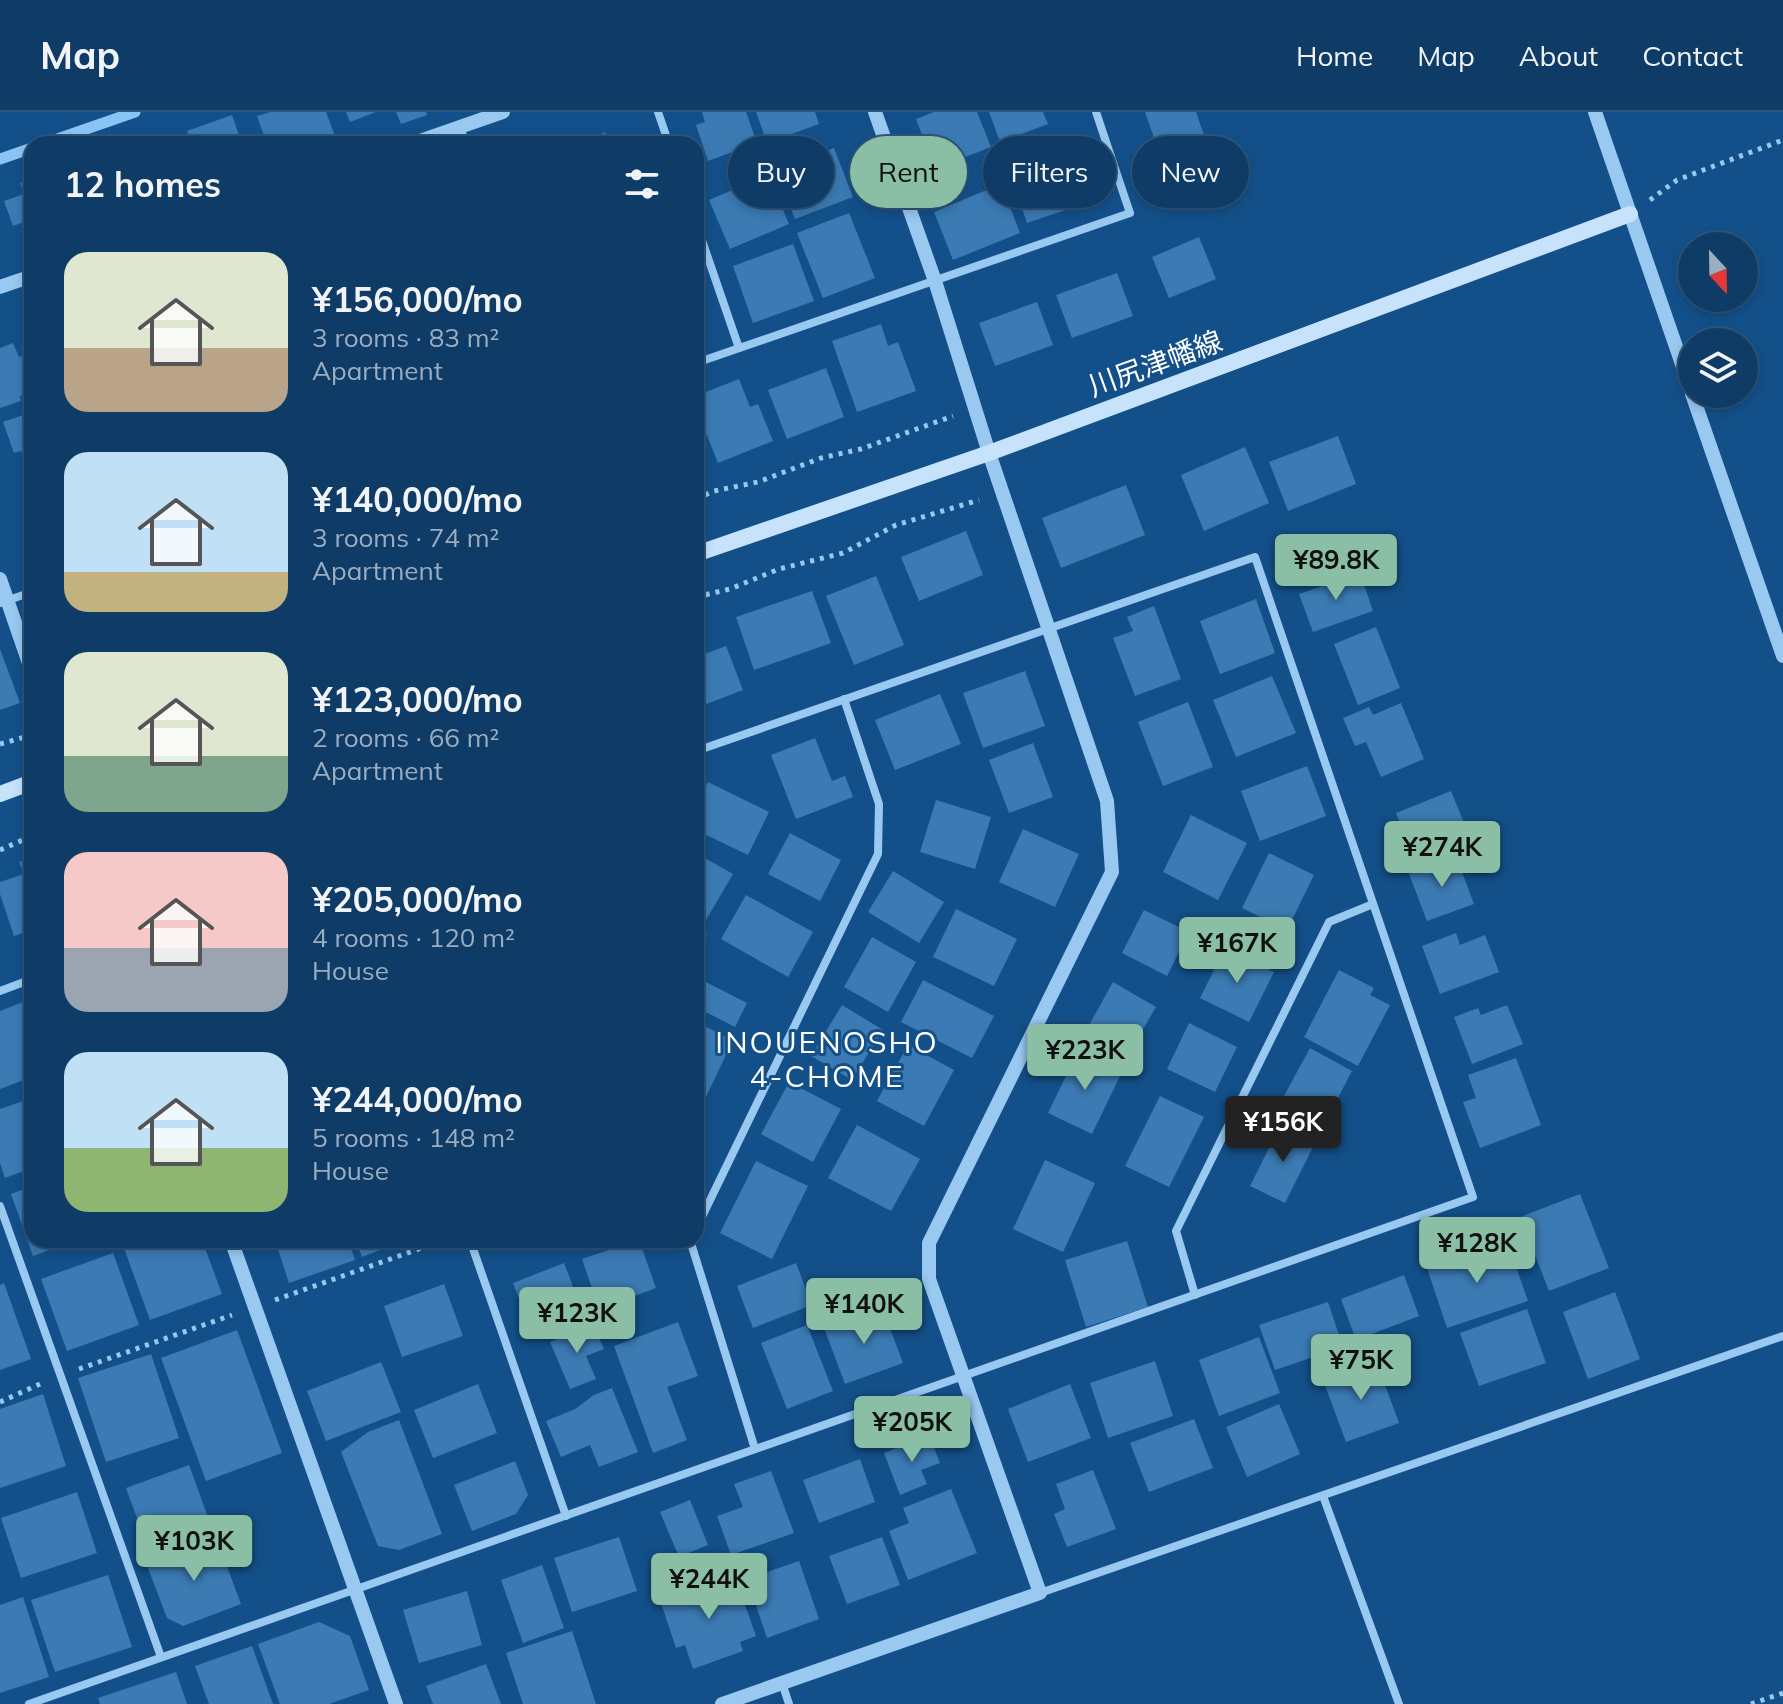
<!DOCTYPE html>
<html lang="en">
<head>
<meta charset="utf-8">
<style>
  body { margin:0; font-family:Mulish,"Noto Sans JP",sans-serif; background:#1c4770; color:#f1f3f6; height:100vh; display:flex; flex-direction:column; font-size:30px; white-space:nowrap }
  * { box-sizing:border-box; margin:0 }
  p { font-size:26px; color:#9badc0 }
  .icon { flex:none; width:44px; height:44px; fill:none; stroke:currentColor; stroke-width:2; stroke-linecap:round; stroke-linejoin:round }
  .map { position:relative; flex:1; overflow:hidden }
  .details { position:absolute; left:24px; top:24px; width:680px; height:1112px; display:flex; flex-direction:column; background:#0e3c67; border-radius:24px; box-shadow:0 4px 12px #0003,0 0 0 2px #2e567b }
  .details>* { flex:none }
  .guide { position:absolute; left:728px; top:24px; width:760px; height:72px; display:flex; gap:16px }
  .needle { width:52px; rotate:158deg }
  .tools { position:absolute; left:1678px; top:120px; display:grid; gap:16px }
  .tools a { display:grid; place-items:center; width:80px; height:80px; border-radius:50%; background:#0e3c67; box-shadow:0 4px 12px #0003,0 0 0 2px #2e567b; font-size:40px }
  .price { position:absolute; translate:-50% -68px; padding:0 18px; border-radius:8px; background:#8abfa5; color:#111; font-size:26px; line-height:52px; filter:drop-shadow(0 2px 4px #0008) }
  .price::after { content:''; position:absolute; left:50%; top:48px; width:24px; height:18px; margin-left:-12px; background:inherit; clip-path:polygon(0 0,100% 0,50% 100%) }
  .price.current { background:#222; color:#fff }
  ul { padding:0; list-style:none }
  li { display:flex; align-items:center; gap:24px; height:200px; padding:0 40px }
  li span { display:grid; place-items:center; flex:none; width:224px; height:160px; border-radius:24px; color:#555 }
  li>.icon { margin-inline-start:auto }
  span .icon { width:96px; height:96px; fill:#fffc; stroke-width:1 }
  li b { font-size:34px }
  h2 { display:flex; justify-content:space-between; align-items:center; height:96px; padding:0 40px; font-size:34px }
  .pill { padding:0 28px; border-radius:36px; background:#0e3c67; box-shadow:0 4px 12px #0003,0 0 0 2px #2e567b; font-size:28px; line-height:72px }
  .pill.current { background:#8abfa5; color:#111 }
  header { display:flex; align-items:center; gap:48px; box-sizing:border-box; height:112px; padding:0 40px; background:#0e3c67; border-bottom:2px solid #2e567b }
  header strong { font-size:38px }
  nav { display:flex; gap:44px; margin-inline-start:auto; font-size:28px }
  .map>svg:first-child { display:block }
  .lines { fill:none; stroke-linecap:round; stroke-linejoin:round }
  .stream { stroke:#8bc4f4; stroke-width:11 }
  .building { fill:#3b7ab3 }
  .path { stroke:#99c8f0; stroke-width:5; stroke-dasharray:4 6; stroke-linecap:butt }
  .minor { stroke:#99c8f0; stroke-width:8 }
  .tertiary { stroke:#99c8f0; stroke-width:14 }
  .secondary { stroke:#c7e2fb; stroke-width:16 }
  .labels { text-anchor:middle; dominant-baseline:central; stroke-width:6; stroke-linejoin:round; paint-order:stroke }
  .street-label { font-size:28px; fill:#fff; stroke:#135089 }
  .neighbourhood-label { font-size:30px; letter-spacing:2px; fill:#fff; stroke:#135089 }
</style>
</head>
<body>
<header>
<strong>Map</strong>
<nav><a>Home</a><a>Map</a><a>About</a><a>Contact</a></nav>
</header>
<div class="map">
<svg width="1783" height="1592" viewBox="0 0 1783 1592">
  <rect width="100%" height="100%" fill="#135089"/>
  <g class="lines">
    <g class="stream">
      <path d="M43 32 135 0"/>
      <path d="M0 47 32 36"/>
    </g>
  </g>
  <g class="building">
    <path d="M270 0H326L335 24 312 32H306L305 29 288 32 286 27 267 32 257 4Z"/>
    <path d="M346 0H376L350 10Z"/>
    <path d="M396 0H426L427 3 401 12Z"/>
    <path d="M702 0H746L757 31 708 49 696 13 705 10Z"/>
    <path d="M756 0H815L819 12 767 31Z"/>
    <path d="M934 0H977L991 35 935 57 916 7Z"/>
    <path d="M989 0H1043L1048 12 1000 30Z"/>
    <path d="M1145 0H1196L1212 46 1167 63Z"/>
    <path d="M232 3 242 32H178L190 28 187 19Z"/>
    <path d="M605 20 610 32H577Z"/>
    <path d="M834 36 853 85 795 107 776 59Z"/>
    <path d="M1068 45 1083 92 1027 111 1011 64Z"/>
    <path d="M768 63 789 112 730 137 709 88Z"/>
    <path d="M32 67V107L13 114 4 89 24 82 20 71Z"/>
    <path d="M1001 72 1020 121 953 148 934 100Z"/>
    <path d="M849 101 875 166 823 186 797 121Z"/>
    <path d="M1199 125 1216 167 1169 186 1152 145Z"/>
    <path d="M793 132 814 189 753 211 733 154Z"/>
    <path d="M1117 161 1133 204 1072 226 1056 183Z"/>
    <path d="M1037 190 1053 233 995 254 979 211Z"/>
    <path d="M881 212 888 234 898 230 916 279 857 300 832 229Z"/>
    <path d="M13 231 19 245 27 242 32 256V280L20 284 21 289 0 296V236Z"/>
    <path d="M826 256 844 305 787 327 768 278Z"/>
    <path d="M739 267 750 295 758 292 773 329 718 351 696 296V284Z"/>
    <path d="M32 300V369L21 339 14 341 3 310Z"/>
    <path d="M1338 324 1356 372 1288 399 1269 350Z"/>
    <path d="M696 335 702 351 696 354Z"/>
    <path d="M1245 335 1269 391 1204 419 1181 363Z"/>
    <path d="M1126 373 1145 423 1061 456 1042 406Z"/>
    <path d="M966 419 983 463 919 489 901 445Z"/>
    <path d="M1360 461 1373 499 1313 520 1299 482Z"/>
    <path d="M876 464 904 533 854 553 826 484Z"/>
    <path d="M812 479 831 531 754 558 736 505Z"/>
    <path d="M1256 487 1275 541 1220 562 1200 509Z"/>
    <path d="M1154 494 1181 567 1135 584 1113 526 1133 519 1127 505Z"/>
    <path d="M1376 515 1400 576 1358 593 1334 532Z"/>
    <path d="M726 534 743 578 696 596V545Z"/>
    <path d="M0 537 20 591 0 598Z"/>
    <path d="M1025 559 1045 614 983 636 963 581Z"/>
    <path d="M1272 564 1296 621 1236 645 1213 588Z"/>
    <path d="M940 582 961 632 895 658 875 608Z"/>
    <path d="M1188 590 1213 655 1163 674 1138 610Z"/>
    <path d="M1401 591 1424 647 1381 665 1366 630 1355 634 1343 606 1369 595 1373 603Z"/>
    <path d="M815 626 832 669 845 664 853 685 796 707 771 643Z"/>
    <path d="M1033 631 1053 685 1009 701 989 648Z"/>
    <path d="M1307 654 1326 704 1260 729 1241 679Z"/>
    <path d="M708 670 769 700 748 743 696 718V694Z"/>
    <path d="M1451 679 1469 723 1414 746 1396 701Z"/>
    <path d="M936 688 991 705 975 757 920 740Z"/>
    <path d="M1191 703 1247 731 1218 788 1163 760Z"/>
    <path d="M1023 717 1079 742 1055 795 999 770Z"/>
    <path d="M790 721 841 748 820 789 768 762Z"/>
    <path d="M696 741 733 762 706 808 696 802Z"/>
    <path d="M1269 741 1314 763 1287 818 1242 796Z"/>
    <path d="M1456 744 1474 792 1427 809 1409 762Z"/>
    <path d="M32 746V818L14 824 0 782V770L24 762 19 750Z"/>
    <path d="M893 759 944 790 919 831 868 800Z"/>
    <path d="M746 783 813 820 788 865 721 827Z"/>
    <path d="M956 797 1017 827 994 874 933 845Z"/>
    <path d="M1144 798 1189 820 1167 864 1122 841Z"/>
    <path d="M696 819 707 823 696 847Z"/>
    <path d="M1456 821 1460 833 1485 823 1499 860 1440 882 1422 834Z"/>
    <path d="M872 825 916 850 888 900 844 875Z"/>
    <path d="M1225 836 1274 860 1249 910 1200 886Z"/>
    <path d="M1339 858 1374 876 1370 883 1390 893 1358 954 1304 925Z"/>
    <path d="M698 866 747 891 735 915 696 895Z"/>
    <path d="M923 868 994 904 972 946 901 910Z"/>
    <path d="M1113 870 1156 895 1126 946 1084 922Z"/>
    <path d="M26 889 32 905V965L0 977V899Z"/>
    <path d="M842 893 883 918 852 968 811 944Z"/>
    <path d="M1507 893 1523 932 1472 952 1454 905 1478 896 1481 903Z"/>
    <path d="M696 910 733 928 696 1006Z"/>
    <path d="M1189 911 1237 935 1215 980 1167 957Z"/>
    <path d="M908 933 954 958 924 1014 877 989Z"/>
    <path d="M1310 936 1352 959 1321 1018 1278 995Z"/>
    <path d="M1078 939 1122 960 1092 1022 1048 1001Z"/>
    <path d="M1516 946 1541 1013 1480 1036 1463 990 1476 986 1468 963Z"/>
    <path d="M789 970 841 997 813 1050 761 1022Z"/>
    <path d="M1160 984 1204 1005 1169 1075 1125 1054Z"/>
    <path d="M32 986V1056L5 1066 0 1051V997Z"/>
    <path d="M1281 1012 1316 1029 1285 1091 1250 1074Z"/>
    <path d="M857 1013 920 1047 891 1099 828 1066Z"/>
    <path d="M1045 1048 1095 1071 1063 1140 1013 1117Z"/>
    <path d="M756 1049 808 1074 772 1147 720 1121Z"/>
    <path d="M32 1074V1128H77L33 1144 11 1082Z"/>
    <path d="M1580 1082 1609 1156 1549 1179 1520 1105Z"/>
    <path d="M121 1128H202L222 1182 150 1208Z"/>
    <path d="M275 1128H348L355 1148 289 1171Z"/>
    <path d="M356 1128H406L362 1145Z"/>
    <path d="M639 1128 656 1176 599 1197 582 1147Z"/>
    <path d="M1127 1129 1148 1195 1086 1215 1065 1148Z"/>
    <path d="M1507 1129 1528 1189 1447 1216 1427 1156Z"/>
    <path d="M113 1141 139 1213 67 1239 41 1167Z"/>
    <path d="M564 1151 584 1203 532 1222 513 1171Z"/>
    <path d="M796 1151 812 1193 753 1216 737 1174Z"/>
    <path d="M1404 1163 1419 1204 1356 1228 1341 1187Z"/>
    <path d="M4 1171 31 1247 0 1258V1173Z"/>
    <path d="M444 1172 463 1224 402 1245 384 1194Z"/>
    <path d="M1615 1180 1640 1247 1588 1267 1563 1200Z"/>
    <path d="M1328 1190 1343 1235 1275 1258 1259 1213Z"/>
    <path d="M882 1195 903 1251 845 1272 824 1216Z"/>
    <path d="M1527 1197 1546 1251 1479 1274 1460 1221Z"/>
    <path d="M678 1210 698 1264 667 1275 687 1328 653 1341 614 1234Z"/>
    <path d="M593 1212 604 1237 586 1244 596 1267 570 1277 550 1230Z"/>
    <path d="M807 1213 833 1279 787 1297 761 1231Z"/>
    <path d="M237 1218 282 1341 206 1369 161 1246Z"/>
    <path d="M1259 1225 1280 1281 1219 1304 1199 1248Z"/>
    <path d="M151 1242 179 1326 106 1350 78 1266Z"/>
    <path d="M1155 1249 1173 1304 1108 1326 1090 1271Z"/>
    <path d="M1376 1249 1399 1311 1346 1330 1323 1268Z"/>
    <path d="M381 1250 401 1300 326 1329 307 1279Z"/>
    <path d="M478 1272 497 1321 433 1346 414 1298Z"/>
    <path d="M1070 1272 1091 1326 1028 1350 1008 1297Z"/>
    <path d="M612 1276 638 1340 599 1355 590 1333 561 1345 546 1309 575 1297 594 1283Z"/>
    <path d="M43 1282 66 1354 0 1376V1297Z"/>
    <path d="M1279 1292 1300 1342 1247 1365 1226 1315Z"/>
    <path d="M1194 1307 1213 1356 1149 1380 1130 1331Z"/>
    <path d="M399 1308 442 1422 399 1438 378 1434 341 1340 368 1320Z"/>
    <path d="M929 1323 940 1351 921 1358 927 1372 900 1383 884 1341Z"/>
    <path d="M860 1347 875 1390 819 1411 803 1368Z"/>
    <path d="M515 1349 528 1383 516 1402 472 1419 454 1373Z"/>
    <path d="M189 1353 208 1405 145 1428 126 1376Z"/>
    <path d="M1093 1358 1116 1417 1067 1435 1054 1402 1065 1397 1056 1372Z"/>
    <path d="M771 1359 794 1421 731 1443 717 1404 743 1395 734 1372Z"/>
    <path d="M951 1377 977 1441 908 1468 889 1419 909 1411 903 1396Z"/>
    <path d="M77 1380 97 1441 21 1466 1 1406Z"/>
    <path d="M690 1388 708 1433 679 1445 660 1400Z"/>
    <path d="M216 1425 241 1492 183 1514 167 1506 146 1451Z"/>
    <path d="M619 1425 637 1479 572 1500 554 1446Z"/>
    <path d="M882 1425 900 1473 847 1492 829 1444Z"/>
    <path d="M799 1449 819 1507 767 1526 747 1467Z"/>
    <path d="M542 1453 564 1516 523 1531 501 1468Z"/>
    <path d="M734 1462 756 1524 740 1530 743 1539 693 1557 685 1533 676 1536 660 1488Z"/>
    <path d="M108 1463 132 1535 55 1560 31 1488Z"/>
    <path d="M467 1479 482 1533 419 1551 403 1498Z"/>
    <path d="M23 1485 49 1565 0 1581V1493Z"/>
    <path d="M319 1510 350 1524 369 1578 329 1592H280L258 1532Z"/>
    <path d="M572 1519 596 1592H523L506 1541Z"/>
    <path d="M252 1534 273 1592H209L195 1554Z"/>
    <path d="M486 1552 501 1592H433L426 1574Z"/>
    <path d="M176 1560 187 1592H100L98 1586Z"/>
  </g>
  <g class="lines">
    <g class="path">
      <path d="M1650 88 1677 68 1783 28"/>
      <path d="M696 387 714 379 758 370 821 346 861 337 953 304"/>
      <path d="M696 485 730 477 779 457 843 441 896 413 979 388"/>
      <path d="M0 632 32 623"/>
      <path d="M0 738 32 724"/>
      <path d="M275 1188 444 1128"/>
      <path d="M79 1257 232 1203"/>
      <path d="M0 1290 40 1272"/>
      <path d="M1751 1592 1783 1581"/>
    </g>
    <g class="minor">
      <path d="M658 0 669 32"/>
      <path d="M460 15 466 32"/>
      <path d="M696 111 739 236"/>
      <path d="M696 251 1130 101 1096 0"/>
      <path d="M0 491 32 480"/>
      <path d="M0 879 32 867"/>
      <path d="M0 1094 161 1545"/>
      <path d="M696 1117 878 742 879 692 844 587"/>
      <path d="M470 1128 566 1404"/>
      <path d="M690 1128 755 1337"/>
      <path d="M1195 1183 1176 1119 1329 810 1373 792"/>
      <path d="M1323 1384 1399 1592"/>
      <path d="M1040 1481 1783 1224"/>
      <path d="M782 1571 789 1592"/>
      <path d="M29 1592 1473 1085 1255 445 696 639"/>
    </g>
    <g class="tertiary">
      <path d="M1595 0 1692 281"/>
      <path d="M411 32 503 0"/>
      <path d="M0 175 32 164"/>
      <path d="M1692 282 1783 544"/>
      <path d="M0 467 32 560"/>
      <path d="M231 1128 396 1592"/>
      <path d="M722 1592 1040 1481 929 1167V1131L1112 760 1107 689 989 341 935 169 875 0"/>
    </g>
    <g class="secondary">
      <path d="M696 442 989 341 1630 102"/>
      <path d="M0 682 32 670"/>
    </g>
  </g>
  <g class="labels">
    <g class="street-label">
      <text transform="translate(1155 251) rotate(-20)">川尻津幡線</text>
    </g>
    <g class="neighbourhood-label">
      <text x="827" y="930">INOUENOSHO<tspan x="827" dy="34">4-CHOME</tspan></text>
    </g>
  </g>
</svg>
<div class="tools">
<a><svg class="needle" viewBox="-14 -14 28 28"><path d="M0-13l5 13h-10z" fill="#e53935"/><path d="M0 13l5-13h-10z" fill="#9badc0"/></svg></a>
<a><svg class="icon" aria-label="layers" viewBox="0 0 24 24"><path d="M12 4l9 5-9 5-9-5zM3 14l9 5 9-5"/></svg></a>
</div>
<b class="price" style="left:1336px;top:490px">¥89.8K</b>
<b class="price" style="left:1442px;top:777px">¥274K</b>
<b class="price" style="left:1237px;top:873px">¥167K</b>
<b class="price" style="left:1085px;top:980px">¥223K</b>
<b class="price current" style="left:1283px;top:1052px">¥156K</b>
<b class="price" style="left:1477px;top:1173px">¥128K</b>
<b class="price" style="left:864px;top:1234px">¥140K</b>
<b class="price" style="left:577px;top:1243px">¥123K</b>
<b class="price" style="left:1361px;top:1290px">¥75K</b>
<b class="price" style="left:912px;top:1352px">¥205K</b>
<b class="price" style="left:194px;top:1471px">¥103K</b>
<b class="price" style="left:709px;top:1509px">¥244K</b>
<div class="guide">
<a class="pill">Buy</a>
<a class="pill current">Rent</a>
<a class="pill">Filters</a>
<a class="pill">New</a>
</div>
<section class="details">
<h2>12 homes<svg class="icon" aria-label="filters" viewBox="0 0 24 24"><path d="M4 7h16M4 17h16"/><circle cx="9" cy="7" r="2"/><circle cx="15" cy="17" r="2"/></svg></h2>
<ul>
<li><span style="background:linear-gradient(#dfe7d0 60%,#b9a48a 0)"><svg class="icon" aria-label="home" viewBox="0 0 24 24"><path d="M3 11l9-7 9 7M6 9v11h12V9"/></svg></span><div><b>¥156,000/mo</b><p>3 rooms · 83 m²</p><p>Apartment</p></div></li>
<li><span style="background:linear-gradient(#bfe0f5 75%,#c2b280 0)"><svg class="icon" aria-label="home" viewBox="0 0 24 24"><path d="M3 11l9-7 9 7M6 9v11h12V9"/></svg></span><div><b>¥140,000/mo</b><p>3 rooms · 74 m²</p><p>Apartment</p></div></li>
<li><span style="background:linear-gradient(#dfe7d0 65%,#7fa58c 0)"><svg class="icon" aria-label="home" viewBox="0 0 24 24"><path d="M3 11l9-7 9 7M6 9v11h12V9"/></svg></span><div><b>¥123,000/mo</b><p>2 rooms · 66 m²</p><p>Apartment</p></div></li>
<li><span style="background:linear-gradient(#f6c9c9 60%,#9aa5b1 0)"><svg class="icon" aria-label="home" viewBox="0 0 24 24"><path d="M3 11l9-7 9 7M6 9v11h12V9"/></svg></span><div><b>¥205,000/mo</b><p>4 rooms · 120 m²</p><p>House</p></div></li>
<li><span style="background:linear-gradient(#bfe0f5 60%,#8fb573 0)"><svg class="icon" aria-label="home" viewBox="0 0 24 24"><path d="M3 11l9-7 9 7M6 9v11h12V9"/></svg></span><div><b>¥244,000/mo</b><p>5 rooms · 148 m²</p><p>House</p></div></li>
</ul>
</section>
</div>
</body>
</html>
